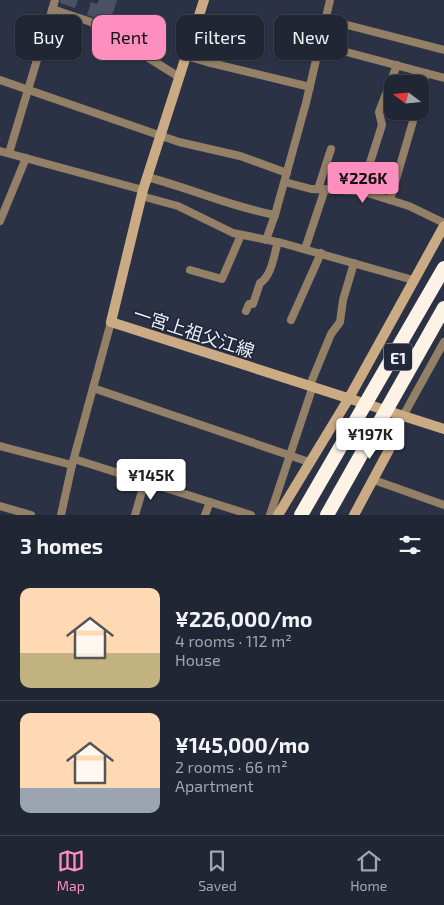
<!DOCTYPE html>
<html lang="en">
<head>
<meta charset="utf-8">
<style>
  body { margin:0; font-family:"Exo 2","Noto Sans JP",sans-serif; background:#292e3c; color:#f1f3f6; height:100vh; display:flex; flex-direction:column; font-size:19px; white-space:nowrap }
  * { box-sizing:border-box; margin:0 }
  p { font-size:16px; color:#a2a5ac }
  .icon { flex:none; width:28px; height:28px; fill:none; stroke:currentColor; stroke-width:2; stroke-linecap:round; stroke-linejoin:round }
  .map { position:relative; height:515px; overflow:hidden }
  .details { display:flex; flex-direction:column; background:#212634; flex:1 }
  .details>* { flex:none }
  .hud { position:absolute; left:15px; top:15px; width:415px; height:45px; display:flex; gap:10px }
  .needle { width:32px; rotate:286deg }
  .fabs { position:absolute; left:384px; top:75px; display:grid; gap:10px }
  .fabs a { display:grid; place-items:center; width:45px; height:45px; border-radius:10px; background:#212634; box-shadow:0 1px 4px #0004,0 0 0 1px #3e434f; font-size:25px }
  .price { position:absolute; translate:-50% -42px; padding:0 11px; border-radius:5px; background:#fff; color:#222; font-size:16px; line-height:32px; filter:drop-shadow(0 1px 2px #0008) }
  .price::after { content:''; position:absolute; left:50%; top:30px; width:15px; height:11px; margin-left:-8px; background:inherit; clip-path:polygon(0 0,100% 0,50% 100%) }
  .price.current { background:#fe8ebd; color:#111 }
  ul { padding:0; list-style:none }
  li { display:flex; align-items:center; gap:15px; height:125px; padding:0 20px }
  li+li { border-top:1px solid #3e434f }
  li span { display:grid; place-items:center; flex:none; width:140px; height:100px; border-radius:10px; color:#555 }
  li>.icon { margin-inline-start:auto }
  span .icon { width:60px; height:60px; fill:#fffc; stroke-width:1 }
  li b { font-size:21px }
  h2 { display:flex; justify-content:space-between; align-items:center; height:60px; padding:0 20px; font-size:21px }
  .tag { padding:0 18px; border-radius:10px; background:#212634; box-shadow:0 1px 4px #0004,0 0 0 1px #3e434f; font-size:18px; line-height:45px }
  .tag.current { background:#fe8ebd; color:#111 }
  .tabs { display:flex; justify-content:space-around; align-items:center; height:70px; border-top:1px solid #3e434f; background:#212634; font-size:14px; color:#a2a5ac }
  .tabs a { display:grid; justify-items:center; gap:2px }
  .tabs .current { color:#fe8ebd }
  .map>svg:first-child { display:block }
  .building { fill:#4a5165 }
  .lines { fill:none; stroke-linecap:round; stroke-linejoin:round }
  .street { stroke:#948067; stroke-width:8 }
  .secondary { stroke:#cbab83; stroke-width:10 }
  .highway { stroke:#fcf2e6; stroke-width:14 }
  .labels { text-anchor:middle; dominant-baseline:central; stroke-width:4; stroke-linejoin:round; paint-order:stroke }
  .shield { fill:#23283a; stroke:#b0b5c2; stroke-width:1 }
  .shield-label { font-size:16px; font-weight:bold; fill:#ecf1fd }
  .street-label { font-size:18px; fill:#ecf1fd; stroke:#23283a }
</style>
</head>
<body>
<div class="map">
<svg width="444" height="515" viewBox="0 0 444 515">
  <rect width="100%" height="100%" fill="#2c3245"/>
  <g class="building">
    <path d="M60 0H78L75 8 60 3Z"/>
    <path d="M99 0H117L110 22 87 15 91 2 97 4Z"/>
  </g>
  <g class="lines">
    <g class="street">
      <path d="M52 9 91 22 179 77"/>
      <path d="M324 19 444 50"/>
      <path d="M320 45 444 78"/>
      <path d="M186 56 207 62 310 87"/>
      <path d="M0 80 179 142 240 156 287 173"/>
      <path d="M420 98 426 73"/>
      <path d="M0 151 143 190"/>
      <path d="M9 153 55 0"/>
      <path d="M147 177C190 188 231 207 275 215"/>
      <path d="M285 182 311 189 361 191 409 206 444 223"/>
      <path d="M318 189 331 149"/>
      <path d="M361 191 382 125 379 112 397 65"/>
      <path d="M141 196 178 206 233 233 282 243 413 280"/>
      <path d="M390 200 416 111"/>
      <path d="M0 221 26 158"/>
      <path d="M266 240 275 215 306 103 330 0"/>
      <path d="M305 249 325 189"/>
      <path d="M190 270 222 279 241 235"/>
      <path d="M246 311 249 304H253L260 283C272 276 274 254 278 242"/>
      <path d="M291 320 321 253"/>
      <path d="M310 385 331 334 340 322 343 300 354 263"/>
      <path d="M93 388 309 462"/>
      <path d="M403 416 444 342"/>
      <path d="M0 446 72 465"/>
      <path d="M74 459 251 515"/>
      <path d="M374 480 444 505"/>
      <path d="M0 506 31 515"/>
      <path d="M61 515 72 465 111 322"/>
      <path d="M135 515 145 481"/>
      <path d="M205 515 210 502"/>
      <path d="M270 515 313 386"/>
    </g>
    <g class="secondary">
      <path d="M204 0 143 190 111 322 444 429"/>
      <path d="M278 515 349 398 444 226"/>
      <path d="M354 515 390 448 399 421 403 416"/>
    </g>
    <g class="highway">
      <path d="M301 515 444 268"/>
      <path d="M327 515 444 308"/>
    </g>
  </g>
  <g class="labels">
    <rect class="shield" x="384" y="343.5" width="28" height="27" rx="4"/>
    <g class="shield-label">
      <text x="398" y="357">E1</text>
    </g>
    <g class="street-label">
      <text transform="translate(194 332) rotate(18)">一宮上祖父江線</text>
    </g>
  </g>
</svg>
<div class="fabs">
<a><svg class="needle" viewBox="-14 -14 28 28"><path d="M0-13l5 13h-10z" fill="#e53935"/><path d="M0 13l5-13h-10z" fill="#a2a5ac"/></svg></a>
</div>
<b class="price current" style="left:363px;top:204px">¥226K</b>
<b class="price" style="left:370px;top:460px">¥197K</b>
<b class="price" style="left:151px;top:501px">¥145K</b>
<div class="hud">
<a class="tag">Buy</a>
<a class="tag current">Rent</a>
<a class="tag">Filters</a>
<a class="tag">New</a>
</div>
</div>
<section class="details">
<h2>3 homes<svg class="icon" aria-label="filters" viewBox="0 0 24 24"><path d="M4 7h16M4 17h16"/><circle cx="9" cy="7" r="2"/><circle cx="15" cy="17" r="2"/></svg></h2>
<ul>
<li><span style="background:linear-gradient(#ffd9b3 65%,#c2b280 0)"><svg class="icon" aria-label="home" viewBox="0 0 24 24"><path d="M3 11l9-7 9 7M6 9v11h12V9"/></svg></span><div><b>¥226,000/mo</b><p>4 rooms · 112 m²</p><p>House</p></div></li>
<li><span style="background:linear-gradient(#ffd9b3 75%,#9aa5b1 0)"><svg class="icon" aria-label="home" viewBox="0 0 24 24"><path d="M3 11l9-7 9 7M6 9v11h12V9"/></svg></span><div><b>¥145,000/mo</b><p>2 rooms · 66 m²</p><p>Apartment</p></div></li>
</ul>
</section>
<nav class="tabs">
<a class="current"><svg class="icon" aria-label="map" viewBox="0 0 24 24"><path d="M3 6l6-2 6 2 6-2v14l-6 2-6-2-6 2zM9 4v14M15 6v14"/></svg>Map</a>
<a><svg class="icon" aria-label="saved" viewBox="0 0 24 24"><path d="M7 4h10v16l-5-4-5 4z"/></svg>Saved</a>
<a><svg class="icon" aria-label="home" viewBox="0 0 24 24"><path d="M3 11l9-7 9 7M6 9v11h12V9"/></svg>Home</a>
</nav>
</body>
</html>
